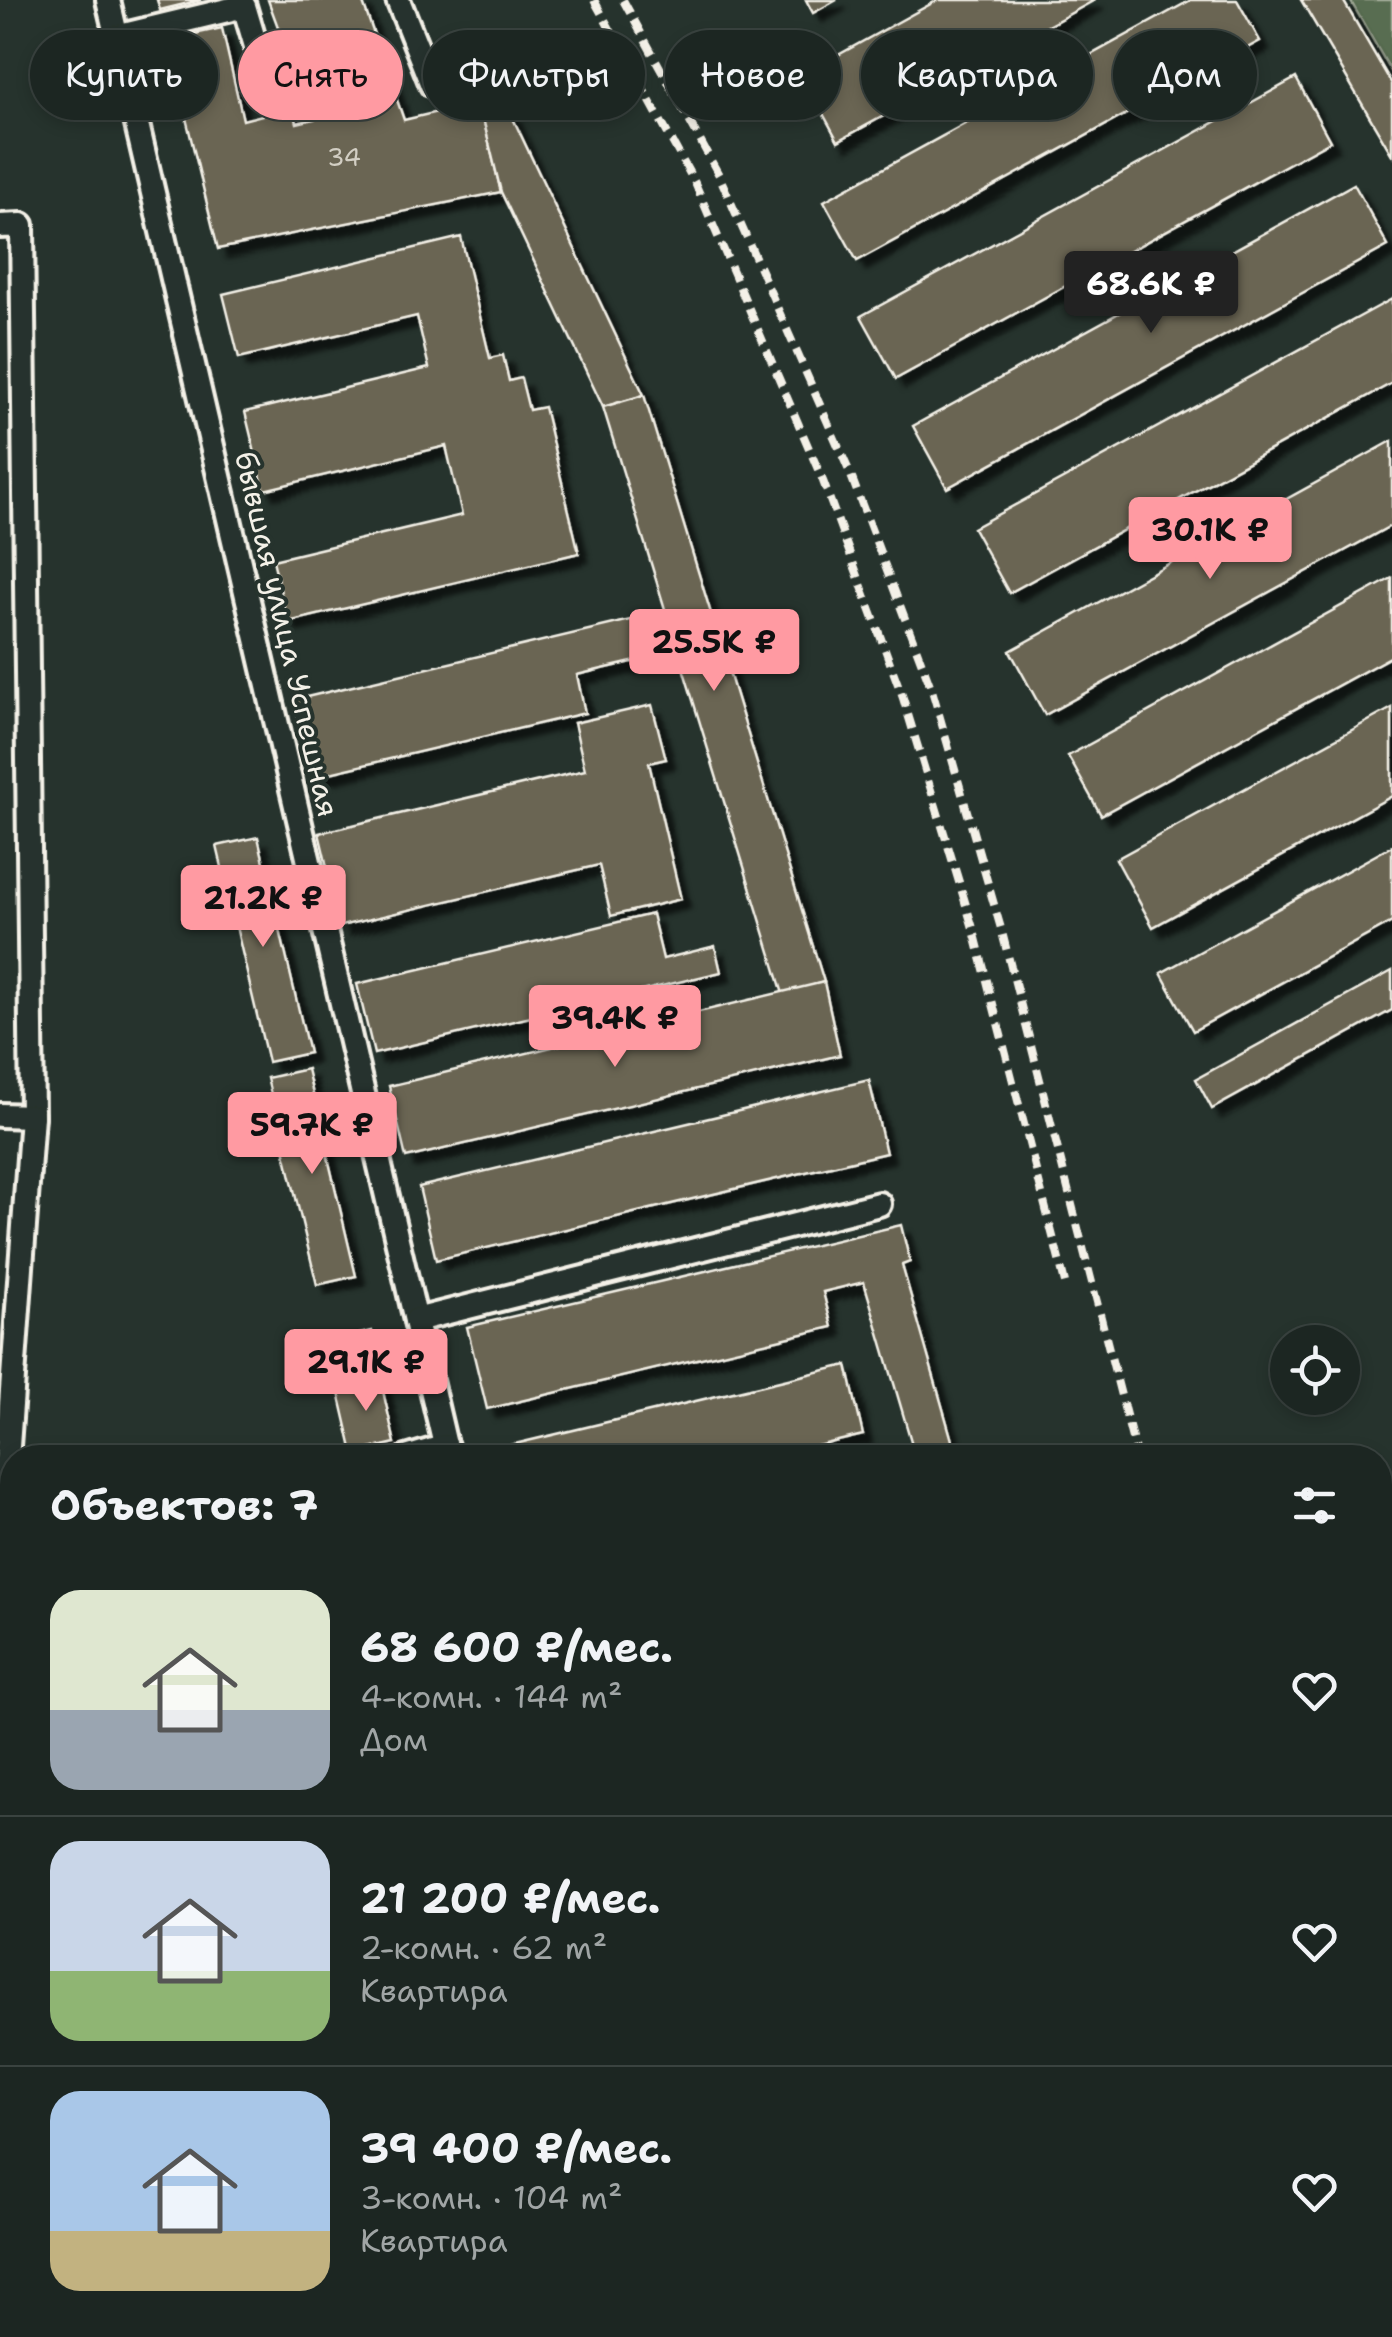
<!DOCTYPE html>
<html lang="ru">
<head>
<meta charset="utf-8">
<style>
  body { margin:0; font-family:"Shantell Sans",sans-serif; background:#252e2a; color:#f1f3f6; height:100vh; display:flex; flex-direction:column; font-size:38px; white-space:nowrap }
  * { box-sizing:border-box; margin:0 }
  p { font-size:32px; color:#a0a5a5 }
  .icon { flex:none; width:55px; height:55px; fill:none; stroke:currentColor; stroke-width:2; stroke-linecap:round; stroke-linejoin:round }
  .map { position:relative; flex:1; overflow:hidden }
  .sheet { position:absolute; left:0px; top:1445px; width:1392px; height:892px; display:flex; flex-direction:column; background:#1c2622; border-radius:40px 40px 0 0; box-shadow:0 5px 15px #0003,0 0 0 2px #3a4340 }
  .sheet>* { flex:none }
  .guide { position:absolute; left:30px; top:30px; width:1332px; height:90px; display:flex; gap:20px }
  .buttons { position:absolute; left:1270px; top:1325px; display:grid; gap:20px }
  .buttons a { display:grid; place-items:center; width:90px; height:90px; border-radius:50%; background:#1c2622; box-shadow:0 5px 15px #0003,0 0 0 2px #3a4340; font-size:50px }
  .price { position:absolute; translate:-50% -85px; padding:0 22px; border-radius:10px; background:#ff9aa2; color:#111; font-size:32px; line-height:65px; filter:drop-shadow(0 2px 5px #0008) }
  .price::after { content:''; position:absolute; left:50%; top:60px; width:30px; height:22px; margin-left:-15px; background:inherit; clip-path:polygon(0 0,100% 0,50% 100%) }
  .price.selected { background:#222; color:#fff }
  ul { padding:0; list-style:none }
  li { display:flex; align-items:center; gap:30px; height:250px; padding:0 50px }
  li+li { border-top:2px solid #3a4340 }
  li span { display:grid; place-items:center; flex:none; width:280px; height:200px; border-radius:30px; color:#555 }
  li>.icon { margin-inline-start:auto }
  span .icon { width:120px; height:120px; fill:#fffc; stroke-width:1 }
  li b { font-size:42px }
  h2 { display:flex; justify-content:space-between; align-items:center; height:120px; padding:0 50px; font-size:42px }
  .tag { padding:0 35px; border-radius:45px; background:#1c2622; box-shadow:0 5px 15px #0003,0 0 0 2px #3a4340; font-size:35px; line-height:90px }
  .tag.selected { background:#ff9aa2; color:#111 }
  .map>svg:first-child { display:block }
  .green { fill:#586d51; stroke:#a6af9c; stroke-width:2.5 }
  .building { fill:#6b6553; stroke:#f4f1e8; stroke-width:2.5; filter:url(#shadow) }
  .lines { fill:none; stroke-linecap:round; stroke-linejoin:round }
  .service-casing { stroke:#f4f1e8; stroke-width:30 }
  .service { stroke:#26332d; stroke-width:22 }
  .rail { stroke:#f4f1e8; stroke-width:8; stroke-dasharray:15 8; stroke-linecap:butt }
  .labels { text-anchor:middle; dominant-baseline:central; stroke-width:8; stroke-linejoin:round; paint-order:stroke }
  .number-label { font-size:25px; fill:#d2cec3 }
  .street-label { font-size:30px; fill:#f4f1e8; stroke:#26332d }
</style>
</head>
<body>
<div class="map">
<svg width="1392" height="2337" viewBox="0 0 1392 2337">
  <defs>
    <filter id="shadow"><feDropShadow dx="9" dy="9" stdDeviation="2.5" flood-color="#0009"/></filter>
  </defs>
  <rect width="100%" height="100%" fill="#26332d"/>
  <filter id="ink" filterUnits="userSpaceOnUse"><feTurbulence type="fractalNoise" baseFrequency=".01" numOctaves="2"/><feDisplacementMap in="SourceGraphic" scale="20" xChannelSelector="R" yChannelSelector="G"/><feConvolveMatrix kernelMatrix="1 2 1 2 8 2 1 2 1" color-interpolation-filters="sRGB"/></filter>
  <g filter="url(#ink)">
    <path class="green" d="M1350 0H1392V73Z"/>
    <g class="building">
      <path d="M157 0H201L160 10Z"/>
      <path d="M268 0H362L404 120 479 102 501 192 218 249 167 40 222 28 243 120 293 107 297 123 322 117 299 45 286 49Z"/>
      <path d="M806 0H837L813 13Z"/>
      <path d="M938 0H1095L838 141 802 75Z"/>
      <path d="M1191 0H1237L1260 41 857 261 824 201Z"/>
      <path d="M1301 0H1343L1392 84V155Z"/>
      <path d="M1296 78 1330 141 896 379 861 316Z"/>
      <path d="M501 93 644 395 603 407 501 192 479 102Z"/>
      <path d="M1354 184 1388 246 947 488 913 426Z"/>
      <path d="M461 237 490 358 503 355 509 381 521 378 529 410 544 407 579 553 288 622 273 560 462 515 446 446 264 490 245 412 429 368 417 316 239 358 223 294Z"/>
      <path d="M1392 299V383L1009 593 973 528Z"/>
      <path d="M644 395 824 982 783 994 603 407Z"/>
      <path d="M1392 441V525L1045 715 1010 651Z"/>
      <path d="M1392 578V656L1101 815 1068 756Z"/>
      <path d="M660 613 670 653 577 675 585 713 313 777 294 700Z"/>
      <path d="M652 705 666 759 649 763 681 899 611 916 599 865 341 926 319 833 585 770 574 723Z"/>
      <path d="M1392 708V796L1153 927 1116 859Z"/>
      <path d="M258 837 309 1053 268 1062 217 846Z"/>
      <path d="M1392 846V922L1193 1031 1161 973Z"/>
      <path d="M652 914 663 959 715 946 721 972 374 1054 357 984Z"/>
      <path d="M1392 971V1010L1212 1109 1196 1079Z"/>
      <path d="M824 982 840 1055 406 1158 389 1086Z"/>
      <path d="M307 1069 356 1276 317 1285 267 1078Z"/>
      <path d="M869 1080 886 1153 436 1260 419 1187Z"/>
      <path d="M901 1225 910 1262 902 1265 957 1458H916L864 1282 823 1292 832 1327 487 1409 467 1327Z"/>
      <path d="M372 1331 378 1356 336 1365 330 1341Z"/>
      <path d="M847 1365 863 1435 767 1458H500L498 1448Z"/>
      <path d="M379 1374 395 1443 353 1453 337 1384Z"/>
      <path d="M0 1846 12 1858V1896L0 1909Z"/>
      <path d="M831 2325H1139L1140 2329 1106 2337H781Z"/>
    </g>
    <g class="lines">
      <g class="service-casing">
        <g id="service">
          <path d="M108 0 448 1458"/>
          <path d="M398 0 432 85"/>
          <path d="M116 37 244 6 270 93"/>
          <path d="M0 226 22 225 32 1116 0 1556"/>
          <path d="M0 1115 32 1116"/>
          <path d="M416 1320 879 1204"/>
          <path d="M406 1458 446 1446"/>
          <path d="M0 1660 12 1742"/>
          <path d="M0 1937 12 1923"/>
          <path d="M651 2325 654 2337"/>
          <path d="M32 2337 109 2325"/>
        </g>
      </g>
      <use href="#service" class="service"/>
      <g class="rail">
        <path d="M594 0 695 183 823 481 903 698 976 938 1066 1287"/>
        <path d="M623 0 719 175 850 473 932 690 1002 932 1137 1458"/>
        <path d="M1380 1532 1392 1465"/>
        <path d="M1380 2031 1392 2142"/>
        <path d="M1359 2325 1362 2337"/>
      </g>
    </g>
  </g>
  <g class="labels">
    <g class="number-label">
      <text x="344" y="157">34</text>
    </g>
    <g class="street-label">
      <text transform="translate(287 634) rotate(77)">бывшая улица Успешная</text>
    </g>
  </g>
</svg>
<div class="buttons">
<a><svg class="icon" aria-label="locate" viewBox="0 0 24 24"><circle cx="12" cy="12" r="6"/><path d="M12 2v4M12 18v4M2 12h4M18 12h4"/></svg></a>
</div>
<b class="price selected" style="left:1151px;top:336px">68.6K ₽</b>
<b class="price" style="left:1210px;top:582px">30.1K ₽</b>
<b class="price" style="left:714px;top:694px">25.5K ₽</b>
<b class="price" style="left:263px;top:950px">21.2K ₽</b>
<b class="price" style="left:615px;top:1070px">39.4K ₽</b>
<b class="price" style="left:312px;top:1177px">59.7K ₽</b>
<b class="price" style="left:366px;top:1414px">29.1K ₽</b>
<div class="guide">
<a class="tag">Купить</a>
<a class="tag selected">Снять</a>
<a class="tag">Фильтры</a>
<a class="tag">Новое</a>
<a class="tag">Квартира</a>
<a class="tag">Дом</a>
</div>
<section class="sheet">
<h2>Объектов: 7<svg class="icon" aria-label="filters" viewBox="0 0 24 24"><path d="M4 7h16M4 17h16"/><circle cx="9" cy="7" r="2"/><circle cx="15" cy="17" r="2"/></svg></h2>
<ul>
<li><span style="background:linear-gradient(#dfe7d0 60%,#9aa5b1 0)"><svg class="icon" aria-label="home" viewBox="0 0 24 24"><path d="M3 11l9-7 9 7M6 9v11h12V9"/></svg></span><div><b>68 600 ₽/мес.</b><p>4-комн. · 144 m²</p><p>Дом</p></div><svg class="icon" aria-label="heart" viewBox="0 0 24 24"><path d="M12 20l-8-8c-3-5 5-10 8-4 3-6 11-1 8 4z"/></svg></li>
<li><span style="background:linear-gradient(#c9d6e8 65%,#8fb573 0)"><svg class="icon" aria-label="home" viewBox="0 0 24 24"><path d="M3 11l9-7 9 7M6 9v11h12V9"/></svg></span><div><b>21 200 ₽/мес.</b><p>2-комн. · 62 m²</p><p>Квартира</p></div><svg class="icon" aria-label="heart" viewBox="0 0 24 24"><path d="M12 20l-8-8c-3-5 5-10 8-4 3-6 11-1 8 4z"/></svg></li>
<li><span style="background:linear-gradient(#a9c7e8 70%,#c2b280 0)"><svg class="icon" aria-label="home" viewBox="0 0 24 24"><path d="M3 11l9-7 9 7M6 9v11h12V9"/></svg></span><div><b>39 400 ₽/мес.</b><p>3-комн. · 104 m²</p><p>Квартира</p></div><svg class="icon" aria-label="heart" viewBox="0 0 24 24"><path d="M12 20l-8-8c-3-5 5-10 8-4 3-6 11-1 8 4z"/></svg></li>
</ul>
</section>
</div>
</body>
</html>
